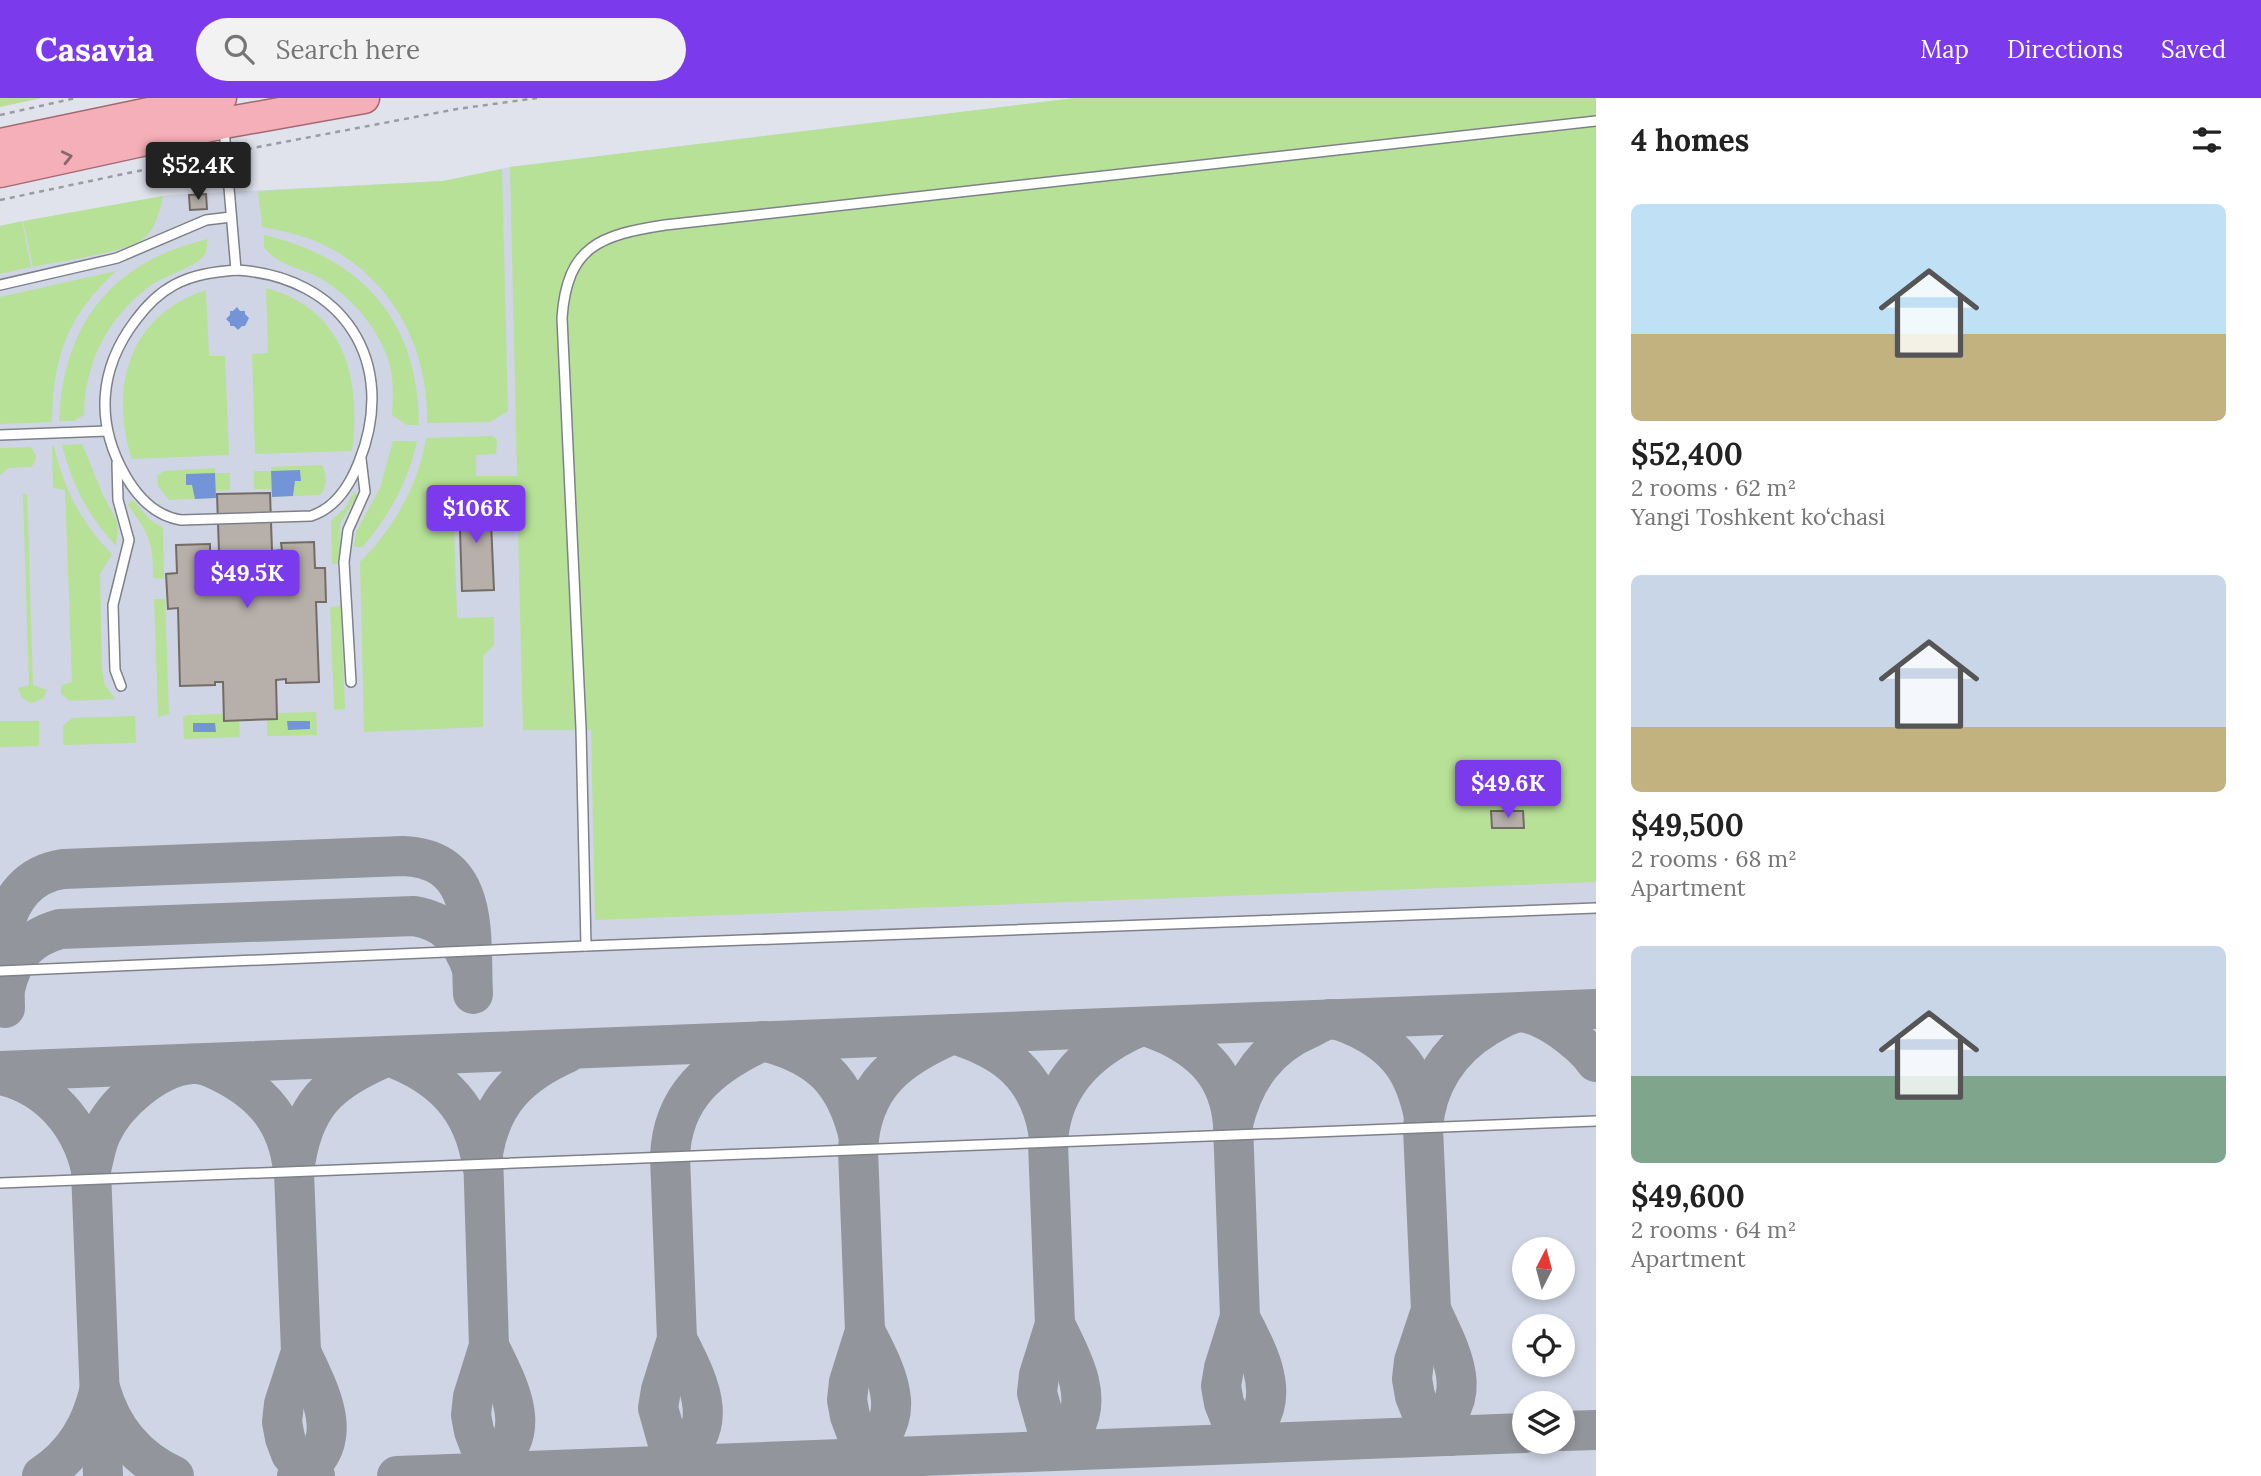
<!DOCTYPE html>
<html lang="en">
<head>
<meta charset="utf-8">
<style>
  body { margin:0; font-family:Lora,serif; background:#f2f2f2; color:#222; height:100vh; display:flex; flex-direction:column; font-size:26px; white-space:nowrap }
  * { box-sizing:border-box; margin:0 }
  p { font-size:23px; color:#767676 }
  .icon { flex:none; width:38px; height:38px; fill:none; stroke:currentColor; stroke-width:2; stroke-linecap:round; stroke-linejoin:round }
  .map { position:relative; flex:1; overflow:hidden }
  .side { display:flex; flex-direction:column; background:#fff; width:665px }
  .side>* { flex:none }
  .needle { width:46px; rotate:6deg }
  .buttons { position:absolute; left:1512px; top:1139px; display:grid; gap:14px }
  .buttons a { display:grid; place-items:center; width:63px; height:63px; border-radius:50%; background:#fff; box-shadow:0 4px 10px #0003; font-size:35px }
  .price { position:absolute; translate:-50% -60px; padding:0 16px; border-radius:7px; background:#7c3aed; color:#fff; font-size:23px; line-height:46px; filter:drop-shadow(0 2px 4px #0008) }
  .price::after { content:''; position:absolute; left:50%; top:42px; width:21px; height:16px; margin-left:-10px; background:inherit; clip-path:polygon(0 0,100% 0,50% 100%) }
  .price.on { background:#222; color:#fff }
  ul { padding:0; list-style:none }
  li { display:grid; align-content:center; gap:14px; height:371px; padding:0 35px }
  li span { display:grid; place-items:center; height:217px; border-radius:10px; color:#555 }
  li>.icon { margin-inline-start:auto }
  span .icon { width:126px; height:126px; fill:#fffc; stroke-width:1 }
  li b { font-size:30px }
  h2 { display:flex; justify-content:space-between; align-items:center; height:84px; padding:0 35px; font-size:30px }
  header { display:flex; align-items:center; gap:42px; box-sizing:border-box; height:98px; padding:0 35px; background:#7c3aed; color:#fff }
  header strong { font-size:33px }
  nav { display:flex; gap:38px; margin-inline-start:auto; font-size:24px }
  .search { width:490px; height:63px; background:#f2f2f2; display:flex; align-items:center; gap:18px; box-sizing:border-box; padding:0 24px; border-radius:38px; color:#767676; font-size:26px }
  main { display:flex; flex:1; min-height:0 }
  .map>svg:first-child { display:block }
  .built { fill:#cfd5e4; fill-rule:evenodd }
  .green { fill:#b7e197 }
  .water { fill:#7395d8 }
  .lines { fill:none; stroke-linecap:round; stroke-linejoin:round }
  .taxiway { stroke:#93959c; stroke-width:40 }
  .building { fill:#b7afa9; stroke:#736c66; stroke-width:2 }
  .service-casing { stroke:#7e8189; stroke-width:12 }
  .trunk-casing { stroke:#a16972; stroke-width:33 }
  .path { stroke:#9a9ca3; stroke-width:2.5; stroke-dasharray:5 5; stroke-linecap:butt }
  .service { stroke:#fff; stroke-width:9 }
  .trunk { stroke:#f4afb8; stroke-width:30 }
  .oneway { stroke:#8c666c }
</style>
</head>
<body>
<header>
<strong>Casavia</strong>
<div class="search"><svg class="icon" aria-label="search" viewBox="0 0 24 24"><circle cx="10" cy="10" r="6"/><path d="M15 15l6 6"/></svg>Search here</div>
<nav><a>Map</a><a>Directions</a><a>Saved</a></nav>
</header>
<main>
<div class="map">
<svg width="1596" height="1378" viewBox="0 0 1596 1378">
  <rect width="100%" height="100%" fill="#e0e3ec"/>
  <path class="built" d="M1075 0H1596V1378H0V128L169 97 443 83 510 69ZM1524 1152H1563V1190H1524ZM1524 1228H1563V1267H1524ZM1524 1306H1563V1344H1524Z"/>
  <g class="green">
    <path d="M0 0H42L0 9Z"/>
    <path d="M1075 0H1596V784L595 822 591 632H523L517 395 453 398 457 520 494 519V547L483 558V629L364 634 360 464C394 430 418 388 426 340L493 338 497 342 496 356 476 357V378H517L510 69Z"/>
    <path d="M502 71 508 313 490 324 427 325C429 253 394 183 328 149 308 138 284 133 262 129L258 93 443 83Z"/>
    <path d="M163 98C160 114 155 132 142 142 126 154 56 164 33 169L23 123Z"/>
    <path d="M22 123 31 169 0 176V128Z"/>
    <path d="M264 137C363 160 419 224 419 327H407L392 317C393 301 394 284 390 268 381 232 349 195 316 178 297 169 277 167 264 149Z"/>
    <path d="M208 141C207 145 207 153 205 156 199 168 163 178 150 188 107 220 85 264 84 317L74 323H59C63 226 112 163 208 141Z"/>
    <path d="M116 173C67 219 53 258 52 324L0 326V199Z"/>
    <path d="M266 190C344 211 362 280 352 353L255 356 252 256 268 255Z"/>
    <path d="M206 192 209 258H225L229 357 132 361C109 289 129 217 206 192Z"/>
    <path d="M393 343H417C408 384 390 416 363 449H354L356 434 380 390Z"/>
    <path d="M82 346 103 397 116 421 118 428 116 448C87 416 73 389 62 347Z"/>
    <path d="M52 348H54C63 390 82 426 112 456L100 476 102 571 105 587 115 601 70 603 61 596V587L72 584 65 392 53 390Z"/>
    <path d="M31 349 36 358 35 364 31 369 9 370 0 377V350Z"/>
    <path d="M322 367C327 378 328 387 320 397L272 399 271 391H254V373H271V369Z"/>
    <path d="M215 370V375H230V392L216 393V400L169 402 158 388 157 378 164 373Z"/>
    <path d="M354 394 358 397 340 425 341 466H332L331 423 345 410Z"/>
    <path d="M23 396H27L33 587 47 592 43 601 31 605 22 600 18 590 29 587Z"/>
    <path d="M130 403H134L150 422 163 430 164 481 153 480C154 445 148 435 128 407Z"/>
    <path d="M154 501H165L169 616 158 619Z"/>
    <path d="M341 508 345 611 334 612 330 509Z"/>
    <path d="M316 614 317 637 267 638V621H277V615Z"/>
    <path d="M224 616 239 622 240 639 184 641 183 619 187 617Z"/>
    <path d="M135 618 136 645 63 647V628L72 620Z"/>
    <path d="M0 623H39V648L0 649Z"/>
  </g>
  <g class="water">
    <path d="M237 209 240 213H245V216L249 220 245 228H242L238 232 234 228H230V225L226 221 230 217V213H233Z"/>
    <path d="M300 372 301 383H295L293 398 272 399 271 373Z"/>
    <path d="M215 375 216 400 195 401 192 387H186V376Z"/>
    <path d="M287 623H310V631L288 632Z"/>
    <path d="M215 625 216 634H193V625Z"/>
  </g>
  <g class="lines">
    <g class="taxiway">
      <path d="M5 891C13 858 28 840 60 831L414 818C445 823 462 841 472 871"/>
      <path d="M5 910 3 833C10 800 29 776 63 771L403 758C482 761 470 839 473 896"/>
      <path d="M0 973 1596 911"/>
      <path d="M0 977C48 987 81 1026 91 1072L103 1378"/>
      <path d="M91 1072C94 1060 96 1047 101 1036 115 1005 156 969 191 966 200 965 213 970 221 974 264 995 288 1025 293 1072"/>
      <path d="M1563 1333 1596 1332"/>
      <path d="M1450 1338 1434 1329 1421 1313 1415 1298 1412 1281 1414 1263 1431 1212 1423 1030C1426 987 1449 951 1486 929 1495 924 1506 917 1516 915 1540 910 1583 946 1596 964"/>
      <path d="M1419 1339C1480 1307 1454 1260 1431 1212"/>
      <path d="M1258 1345 1243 1335 1230 1320 1224 1305 1221 1288 1224 1270 1240 1219 1233 1026C1244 981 1267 948 1310 930 1316 927 1324 922 1330 921 1337 921 1349 926 1356 929 1398 949 1415 974 1424 1019"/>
      <path d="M1228 1346C1239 1340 1251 1334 1258 1323 1279 1291 1255 1248 1240 1220"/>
      <path d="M1075 1352 1058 1342 1046 1327 1037 1295 1039 1277 1055 1226 1048 1045C1050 998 1076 964 1115 941 1122 937 1132 931 1140 929 1147 928 1159 933 1166 936 1206 955 1229 980 1233 1026"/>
      <path d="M1044 1353C1055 1347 1067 1341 1074 1330 1094 1296 1069 1256 1055 1226"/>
      <path d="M886 1359 868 1349 856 1334 850 1318 847 1302 849 1284 865 1233 858 1052C861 987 898 960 953 936 1005 952 1038 977 1048 1033"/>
      <path d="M854 1360C913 1326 890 1281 865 1233"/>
      <path d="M697 1367 680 1357 667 1342 658 1310 661 1292 677 1241 670 1059C672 998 711 967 763 943 819 957 846 983 859 1040"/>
      <path d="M666 1368C725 1335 701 1288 677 1241"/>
      <path d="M508 1374 492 1364 480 1349 474 1333 471 1317 473 1299 489 1248 483 1055C492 1003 520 976 567 955"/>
      <path d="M478 1375C539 1343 512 1295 489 1248"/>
      <path d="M42 1378C75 1356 91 1328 100 1290 112 1331 135 1360 174 1378"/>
      <path d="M297 1378C349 1345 321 1297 301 1254"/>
      <path d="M315 1378 304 1371 291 1356 285 1340 282 1324 284 1306 301 1254 294 1074C302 1007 328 983 388 958 441 977 474 1010 482 1067"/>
      <path d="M397 1378 1524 1335"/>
    </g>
  </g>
  <g class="building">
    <path d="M206 96 207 111 190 112 189 97Z"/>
    <path d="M270 395 272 453 282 452 281 445 314 444 315 470H325L326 504H316L319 584 286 585V581L276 582 277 621 224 623 223 584H215V587L180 588 178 510 168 511 166 476 177 475 176 447 210 446V455L219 454 217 396Z"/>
    <path d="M490 401 494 492 462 493 459 402Z"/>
    <path d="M1491 713H1523L1524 730H1492Z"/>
  </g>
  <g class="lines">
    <g class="service-casing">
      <g id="service">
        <path d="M224 31 236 172"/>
        <path d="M236 172C343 178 399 264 359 364 350 387 336 410 311 418L181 422C155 418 138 400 125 377 95 324 99 271 135 223 146 208 159 195 174 187 194 176 215 174 236 172Z"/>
        <path d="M0 187 117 160 206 122 231 119"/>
        <path d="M0 337 107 333"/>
        <path d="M117 365 118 402 129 442 113 507 115 572 121 588"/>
        <path d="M351 584 344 464 348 432 365 394 361 361"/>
        <path d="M586 848 581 630 562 220C567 148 600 137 665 127L1596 23"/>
        <path d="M0 873 586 848 1596 810"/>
        <path d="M0 1085 1596 1023"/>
      </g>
    </g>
    <g class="trunk-casing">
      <g id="trunk">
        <path d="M0 46 221 0"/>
        <path d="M0 74 224 25 364 0"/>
      </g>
    </g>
    <g class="path">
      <path d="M0 17 76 0"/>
      <path d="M237 53 457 11 537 0"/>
      <path d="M0 102 214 57"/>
    </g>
    <use href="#service" class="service"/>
    <use href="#trunk" class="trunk"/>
  </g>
  <defs><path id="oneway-chevron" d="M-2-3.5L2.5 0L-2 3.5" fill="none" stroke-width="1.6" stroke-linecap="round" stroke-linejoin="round" transform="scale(1.75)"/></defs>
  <use class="oneway" href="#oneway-chevron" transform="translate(67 59) rotate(-13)"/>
</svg>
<div class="buttons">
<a><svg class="needle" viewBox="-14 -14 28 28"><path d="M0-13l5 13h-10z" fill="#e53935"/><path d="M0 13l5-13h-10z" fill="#767676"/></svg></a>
<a><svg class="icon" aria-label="locate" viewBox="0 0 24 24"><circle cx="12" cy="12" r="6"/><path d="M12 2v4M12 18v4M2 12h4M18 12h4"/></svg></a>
<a><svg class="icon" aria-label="layers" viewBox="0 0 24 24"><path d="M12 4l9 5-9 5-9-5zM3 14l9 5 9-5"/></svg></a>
</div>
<b class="price on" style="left:198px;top:104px">$52.4K</b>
<b class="price" style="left:476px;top:447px">$106K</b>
<b class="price" style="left:247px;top:512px">$49.5K</b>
<b class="price" style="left:1508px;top:722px">$49.6K</b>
</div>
<section class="side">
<h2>4 homes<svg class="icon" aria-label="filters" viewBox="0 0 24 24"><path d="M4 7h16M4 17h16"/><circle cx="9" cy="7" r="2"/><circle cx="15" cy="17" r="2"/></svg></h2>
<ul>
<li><span style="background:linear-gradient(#bfe0f5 60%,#c2b280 0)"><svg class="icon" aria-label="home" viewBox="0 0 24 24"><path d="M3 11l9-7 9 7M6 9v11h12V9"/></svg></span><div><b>$52,400</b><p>2 rooms · 62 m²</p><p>Yangi Toshkent ko‘chasi</p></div></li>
<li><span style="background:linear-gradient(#c9d6e8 70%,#c2b280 0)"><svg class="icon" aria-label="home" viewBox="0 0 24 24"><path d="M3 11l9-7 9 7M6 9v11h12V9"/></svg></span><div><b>$49,500</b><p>2 rooms · 68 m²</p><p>Apartment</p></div></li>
<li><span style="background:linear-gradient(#c9d6e8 60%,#7fa58c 0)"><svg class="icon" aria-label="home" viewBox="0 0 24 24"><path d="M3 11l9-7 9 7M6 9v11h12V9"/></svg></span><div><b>$49,600</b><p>2 rooms · 64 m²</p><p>Apartment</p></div></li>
</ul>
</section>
</main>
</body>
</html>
